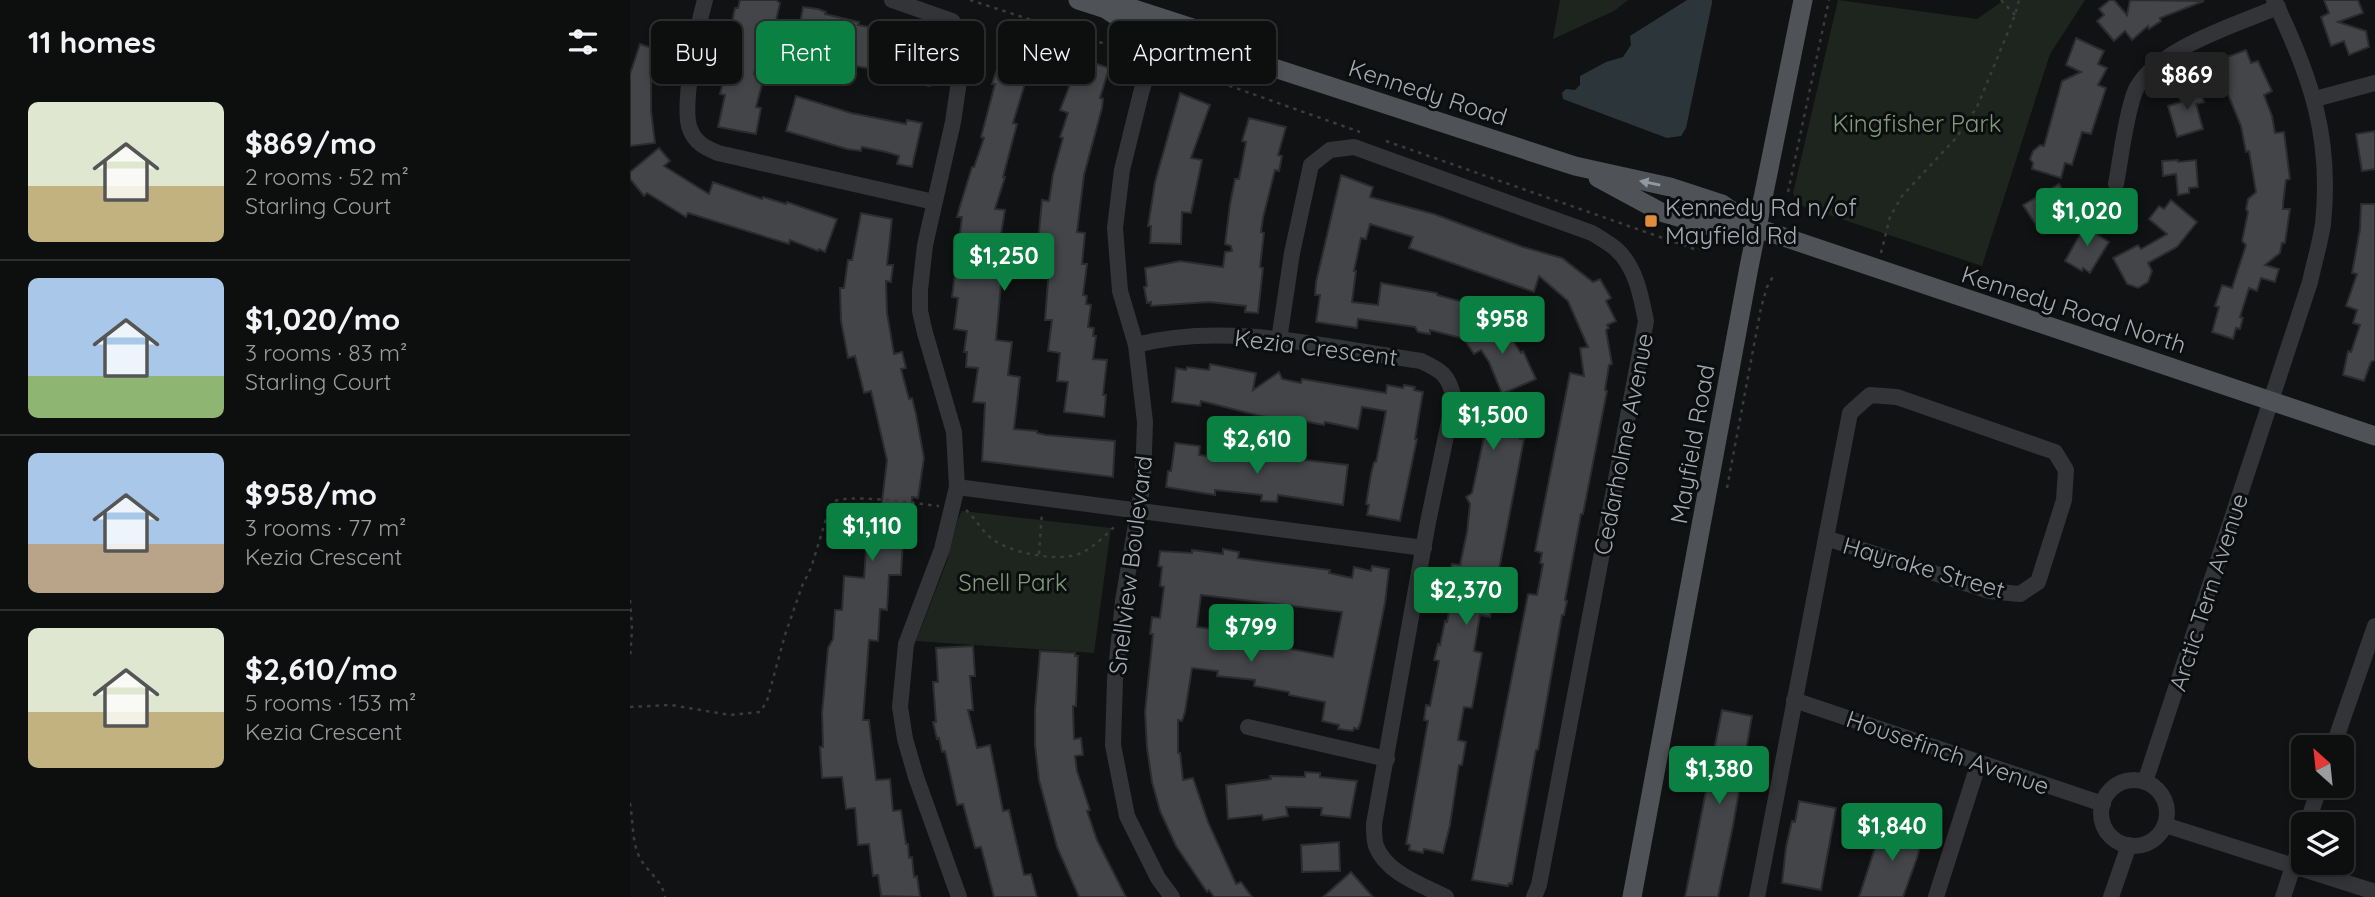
<!DOCTYPE html>
<html lang="en">
<head>
<meta charset="utf-8">
<style>
  body { margin:0; font-family:Quicksand,sans-serif; background:#161717; color:#f1f3f6; height:100vh; display:flex; flex-direction:column; font-size:26px; white-space:nowrap }
  * { box-sizing:border-box; margin:0 }
  p { font-size:23px; color:#9a9c9e }
  .icon { flex:none; width:38px; height:38px; fill:none; stroke:currentColor; stroke-width:2; stroke-linecap:round; stroke-linejoin:round }
  .map { position:relative; flex:1; overflow:hidden }
  .details { display:flex; flex-direction:column; background:#0d0e0e; width:630px }
  .details>* { flex:none }
  .top-card { position:absolute; left:21px; top:21px; width:665px; height:63px; display:flex; gap:14px }
  .needle { width:46px; rotate:333deg }
  .fabs { position:absolute; left:1661px; top:735px; display:grid; gap:14px }
  .fabs a { display:grid; place-items:center; width:63px; height:63px; border-radius:10px; background:#0d0e0e; box-shadow:0 4px 10px #0003,0 0 0 2px #2d2e2e; font-size:35px }
  .price { position:absolute; translate:-50% -60px; padding:0 16px; border-radius:7px; background:#0b8043; color:#fff; font-size:23px; line-height:46px; filter:drop-shadow(0 2px 4px #0008) }
  .price::after { content:''; position:absolute; left:50%; top:42px; width:21px; height:16px; margin-left:-10px; background:inherit; clip-path:polygon(0 0,100% 0,50% 100%) }
  .price.selected { background:#222; color:#fff }
  ul { padding:0; list-style:none }
  li { display:flex; align-items:center; gap:21px; height:175px; padding:0 28px }
  li+li { border-top:2px solid #2d2e2e }
  li span { display:grid; place-items:center; flex:none; width:196px; height:140px; border-radius:10px; color:#555 }
  li>.icon { margin-inline-start:auto }
  span .icon { width:84px; height:84px; fill:#fffc; stroke-width:1 }
  li b { font-size:30px }
  h2 { display:flex; justify-content:space-between; align-items:center; height:84px; padding:0 28px; font-size:30px }
  .tag { padding:0 24px; border-radius:10px; background:#0d0e0e; box-shadow:0 4px 10px #0003,0 0 0 2px #2d2e2e; font-size:24px; line-height:63px }
  .tag.selected { background:#0b8043; color:#fff }
  main { display:flex; flex:1; min-height:0 }
  .map>svg:first-child { display:block }
  .green { fill:#1e251e }
  .water { fill:#2c363a }
  .building { fill:#434548; stroke:#2b2c2e; stroke-width:2; fill-rule:evenodd }
  .lines { fill:none; stroke-linecap:round; stroke-linejoin:round }
  .path { stroke:#393b3e; stroke-width:2.5; stroke-dasharray:3.5 5; stroke-linecap:butt }
  .minor { stroke:#333437; stroke-width:16 }
  .major { stroke:#4f5256; stroke-width:19 }
  .oneway { fill:#9399a0 }
  .poi-dot { fill:#e08c3c; stroke:#0c0d0e; stroke-width:2.5 }
  .labels { text-anchor:middle; dominant-baseline:central; stroke-width:6; stroke-linejoin:round; paint-order:stroke }
  .street-label { font-size:24px; fill:#a4abb2; stroke:#0c0d0e }
  .park-label { font-size:24px; fill:#809b7c; stroke:#0c0d0e }
  .poi-label { font-size:24px; fill:#a4abb2; stroke:#0c0d0e; text-anchor:start }
</style>
</head>
<body>
<main>
<section class="details">
<h2>11 homes<svg class="icon" aria-label="filters" viewBox="0 0 24 24"><path d="M4 7h16M4 17h16"/><circle cx="9" cy="7" r="2"/><circle cx="15" cy="17" r="2"/></svg></h2>
<ul>
<li><span style="background:linear-gradient(#dfe7d0 60%,#c2b280 0)"><svg class="icon" aria-label="home" viewBox="0 0 24 24"><path d="M3 11l9-7 9 7M6 9v11h12V9"/></svg></span><div><b>$869/mo</b><p>2 rooms · 52 m²</p><p>Starling Court</p></div></li>
<li><span style="background:linear-gradient(#a9c7e8 70%,#8fb573 0)"><svg class="icon" aria-label="home" viewBox="0 0 24 24"><path d="M3 11l9-7 9 7M6 9v11h12V9"/></svg></span><div><b>$1,020/mo</b><p>3 rooms · 83 m²</p><p>Starling Court</p></div></li>
<li><span style="background:linear-gradient(#a9c7e8 65%,#b9a48a 0)"><svg class="icon" aria-label="home" viewBox="0 0 24 24"><path d="M3 11l9-7 9 7M6 9v11h12V9"/></svg></span><div><b>$958/mo</b><p>3 rooms · 77 m²</p><p>Kezia Crescent</p></div></li>
<li><span style="background:linear-gradient(#dfe7d0 60%,#c2b280 0)"><svg class="icon" aria-label="home" viewBox="0 0 24 24"><path d="M3 11l9-7 9 7M6 9v11h12V9"/></svg></span><div><b>$2,610/mo</b><p>5 rooms · 153 m²</p><p>Kezia Crescent</p></div></li>
</ul>
</section>
<div class="map">
<svg width="1745" height="897" viewBox="0 0 1745 897">
  <rect width="100%" height="100%" fill="#111213"/>
  <g class="green">
    <path d="M930 0H998L984 11 923 39Z"/>
    <path d="M1208 0 1347 19 1374 0H1455L1420 54 1352 266 1175 207 1167 203 1163 193Z"/>
    <path d="M332 511 481 528 464 653 286 641 317 561 328 519Z"/>
  </g>
  <path class="water" d="M1057 0H1082V3L1056 128 1051 136 1037 138 933 99 932 93 936 89 945 90 950 85V76L976 62 993 57 1001 45 1000 36Z"/>
  <g class="building">
    <path d="M110 0H146L150 3 141 43 130 41 124 74 134 77 126 107 131 108 126 134 88 127 95 95 90 94 97 65 93 64 105 8H108Z"/>
    <path d="M1480 0H1484L1497 15 1500 0 1574 1 1530 18 1531 21 1519 29 1518 26 1502 40 1495 31 1484 41 1467 21 1474 15 1469 9Z"/>
    <path d="M1694 0H1728L1733 13 1708 22 1736 31 1739 47 1719 55 1714 41 1701 46 1691 17 1699 13Z"/>
    <path d="M173 7 188 9 196 12 195 14 229 22 228 25 256 30V34L275 38 283 43 305 48 303 58 306 59 300 86 278 82 279 79 254 74V71L225 66 226 61 194 54 195 51 166 45Z"/>
    <path d="M378 32 409 46 402 68 400 67 383 123 387 124 373 177H375L365 209 375 210 365 272 372 273 366 340 382 342 378 375 390 377 384 429 407 431V433L416 435 485 441 483 477 352 461 355 403 343 402 348 368 336 367 337 352H334L337 331 324 329 328 298 322 297 332 217H327L330 206 342 167H344L354 138 351 137 365 84H362L371 58 368 57Z"/>
    <path d="M1446 38 1474 51 1468 64 1477 68 1468 85 1476 88 1461 134 1452 132 1442 165 1435 163 1431 178 1402 169 1403 163 1400 159 1403 151 1410 145 1414 146 1432 81 1451 72 1436 65Z"/>
    <path d="M10 44 30 51 21 77V110L25 143 0 146V74Z"/>
    <path d="M1616 50 1621 63 1628 61 1642 91 1634 95 1642 116 1645 133 1654 132 1660 179 1656 180 1653 203V209H1660L1655 243H1652L1650 253 1635 265 1649 269 1645 282 1631 278 1627 291 1619 288 1610 317 1613 318 1610 329 1606 328 1603 339 1582 332 1589 307 1585 306 1592 285 1602 288 1616 245 1612 241 1618 212 1616 209 1618 199 1626 192 1619 151 1616 152 1611 126 1595 87 1591 89 1584 71 1586 70 1583 62Z"/>
    <path d="M458 61 479 68 470 98 473 99 472 108 454 175 447 232 455 233 452 264H457L453 295 457 296 456 304 461 305 458 327 464 328 463 336H466L463 359 477 360 473 395H476L474 417 434 412 438 382 427 381 430 353 418 351 422 320H415L420 255 407 253 412 200 419 201 423 174 433 138 430 137 438 113 430 110 449 62 457 64Z"/>
    <path d="M1569 86 1574 102 1566 104 1573 129 1547 137 1538 106 1551 102 1548 93Z"/>
    <path d="M550 93 580 105 561 158 572 160 561 213 552 212 551 244 520 243 521 226H518L525 182Z"/>
    <path d="M166 96 221 113 276 124 277 120 292 123 282 167 267 164 269 156 256 152 232 147 231 151 217 149 156 131Z"/>
    <path d="M619 118 656 127 648 155 652 156 649 171 645 170 633 218 631 232 634 233 630 267 633 268 628 313 615 312 616 306 579 302 521 306V302L517 303 514 287 517 286 515 268 550 261 593 267 595 252 602 251 601 246 595 244 600 204 605 179H609L616 142 612 141Z"/>
    <path d="M1745 131V169L1732 171 1726 134Z"/>
    <path d="M29 148 40 161 34 166 79 194 83 182 132 199 133 197 156 204 157 202 207 219 195 252 189 249 188 251 160 240 159 244 58 213 56 217 17 193 14 196 0 179V172Z"/>
    <path d="M1548 160V162L1566 160 1568 187 1559 188V193L1548 195 1546 174 1533 176 1532 161Z"/>
    <path d="M711 175 743 187 740 197 804 214 893 247 932 258 963 282 970 279 981 298 976 301 986 321 977 325 979 328 976 330 982 364 979 365 975 390 977 391 953 514H951L935 600 937 601 934 615H932L908 750H906L882 884 879 883 878 886 842 880 898 594 907 595 913 564 910 563 912 553 905 551 940 373 954 376 950 348 958 347 938 301 909 276 904 292 779 248 783 237 740 224 736 239 731 238 724 271H726L722 302 748 305 751 283 807 293V295L833 302V305L840 307 831 338 800 330V334L788 332 785 327 728 319 727 328 686 322 690 295H685L686 282Z"/>
    <path d="M1429 184 1447 214 1432 223 1428 216 1408 228 1393 205Z"/>
    <path d="M1541 200 1567 222 1547 247 1518 263 1522 271 1518 282 1508 288 1497 284 1483 258 1508 245 1511 249 1537 234 1519 219 1529 206 1534 209Z"/>
    <path d="M1731 204H1745V360L1741 362 1734 381 1713 375 1718 351 1721 352 1730 325 1723 323 1727 310 1716 306 1727 274 1722 273 1730 229Z"/>
    <path d="M231 213 262 219 257 265H263L261 282 256 281 257 313 264 354 272 352 276 368 271 369 279 399 282 398 286 414 294 458 288 498 282 497 280 541 273 540 271 575H259L257 610 250 609 248 641 239 640 233 720H239L246 780 260 779 263 811 271 810 276 844H278L279 858 282 857 284 877 287 876 290 897 251 896 248 875 243 876 239 844 228 845 225 808 216 809 212 777 192 778 190 747H193L192 713 198 648 203 639 205 610H212L214 576 234 578 236 551H238L239 544H243L245 519H247L248 510H251L257 460 241 391 234 393 225 356 218 358 211 321 210 288H214L218 260H222Z"/>
    <path d="M1458 220 1472 229 1468 235 1479 242 1460 273 1453 268 1452 271 1435 261Z"/>
    <path d="M868 319 871 322 874 320 881 330 877 332 891 353 893 351 906 379 872 394 859 362 851 350 844 354 835 341Z"/>
    <path d="M580 364 626 373 623 390 649 372 652 379 671 383 672 379 756 393 757 385 773 388 774 385 785 387 784 390 793 392 785 439H787L770 521 737 515 739 505 736 504 741 474 744 462H746L756 411 732 407 728 429 695 422 694 425 662 419V421L630 416 571 401 570 406 542 402 546 368 556 370 557 367 579 370Z"/>
    <path d="M862 400 896 407 890 439H894L860 617 850 615 844 651 852 653 842 708 834 707 828 740 836 742 832 765H829L820 825 813 853 794 849 793 853 779 850 780 845 776 844 798 721 794 720 796 705 800 706 809 661 804 660 808 644 810 645 815 621 817 622 822 595 824 580 819 579 822 564 830 565 837 532 840 504 836 497 842 493Z"/>
    <path d="M545 443 570 446 569 455 605 460 606 452 718 465 713 505 648 495 647 502 631 501 632 495 585 490V495L536 487 538 471H541Z"/>
    <path d="M593 549 609 552 608 558 700 570 699 573 722 578 724 567 741 571 742 566 759 569 755 603 731 721 728 729 724 728 723 731 708 729 709 725 692 721 695 702 659 695V692L624 686 625 680 587 676 588 671 562 668 555 712 552 721 548 720V753H550L553 780 563 778 578 822 606 884 611 882 622 897H584L579 890 577 892 546 846 530 811 522 782 517 748 515 712 523 634H520L522 617 530 618 534 587 530 586 532 567 528 566 530 551 562 553V550L593 554ZM571 595 712 612 703 657 645 646V643L614 639 615 633 567 627Z"/>
    <path d="M343 646 345 676H340L343 710H338L347 748 360 745 373 811 379 810 394 875 401 874 407 897H364L351 847 345 848 333 804 327 805 315 751 312 752 309 738 307 739 303 722H306L303 682H308L306 648Z"/>
    <path d="M410 651 445 653V656H448L446 706H443L444 739 451 738 453 755 445 756 447 771 460 810 457 811 467 840 496 897H449L427 847 409 780 405 745V709Z"/>
    <path d="M1092 710 1122 716 1103 826 1088 897H1055Z"/>
    <path d="M675 772 690 773V777L727 781 720 818 691 815 692 808 656 807 658 816 633 820 632 815 598 819 596 785 641 779 640 776 675 777Z"/>
    <path d="M1169 801 1206 808 1191 890 1152 883 1156 847 1162 821 1165 822Z"/>
    <path d="M1253 823 1293 836 1287 858 1273 897H1229Z"/>
    <path d="M709 842 710 871 672 872 671 845Z"/>
    <path d="M721 872 743 897H693Z"/>
  </g>
  <g class="lines">
    <g class="path">
      <path d="M340 0 509 55"/>
      <path d="M1371 0 1385 15"/>
      <path d="M535 63 730 132"/>
      <path d="M756 141 1067 250 1080 245"/>
      <path d="M1158 192 1199 0"/>
      <path d="M1251 253 1260 217 1272 196 1326 138 1347 107 1385 15 1389 0"/>
      <path d="M1097 488 1131 308 1137 287 1145 273"/>
      <path d="M336 510C345 518 351 530 361 538 379 553 430 563 451 553 464 547 475 536 485 526"/>
      <path d="M409 554 412 512"/>
      <path d="M0 600 2 629 0 659"/>
      <path d="M0 707 41 705 100 715 130 712 137 701 155 635 172 586 181 568 201 503C215 492 288 504 309 506"/>
      <path d="M0 803C3 820 2 839 8 854 15 871 32 879 35 897"/>
    </g>
    <g class="minor">
      <path d="M75 0C68 25 51 107 60 129 65 143 76 148 88 153L304 202"/>
      <path d="M262 0 322 21 331 32 334 47 323 122 295 245 290 290V311L295 333 324 432 327 487 312 549 276 644 270 707 275 739 286 777 329 897"/>
      <path d="M532 24 511 93 492 170 485 228 490 291 506 345 515 422 513 483 493 601 485 680 483 745 497 816 528 878 542 897"/>
      <path d="M1685 99 1745 83"/>
      <path d="M1486 184C1491 157 1495 120 1504 94 1519 51 1608 24 1648 7"/>
      <path d="M649 340 662 253 681 165 700 150 724 147 962 233C970 238 979 243 986 249 1006 267 1011 296 1016 321L909 885 904 897"/>
      <path d="M506 345C596 321 700 348 791 361 812 371 818 374 824 398L798 522 744 824C744 831 744 840 746 846 756 873 792 885 816 897"/>
      <path d="M327 487 794 548"/>
      <path d="M1164 700 1473 804"/>
      <path d="M618 727 757 759"/>
      <path d="M1703 747 1745 626"/>
      <circle cx="1504" cy="813" r="33"/>
      <path d="M1515 782 1680 282C1684 263 1690 244 1693 224 1702 137 1681 77 1644 0"/>
      <path d="M1677 824 1690 786"/>
      <path d="M1535 825 1745 892"/>
      <path d="M1127 897 1220 413 1240 395 1267 397 1425 452 1436 470 1434 500 1408 582 1390 594 1359 591 1196 538"/>
      <path d="M1306 897 1349 762"/>
      <path d="M1481 897 1499 845"/>
      <path d="M1653 897 1673 836"/>
    </g>
    <g class="major">
      <path d="M448 0 476 9 500 25 616 67 635 65 945 166 1040 187 1092 204 1127 228 1745 436"/>
      <path d="M476 9H504L575 32 620 47 635 65"/>
      <path d="M968 178 1031 212 1087 228H1127"/>
      <path d="M1002 897 1119 267 1173 0"/>
    </g>
  </g>
  <defs><path id="oneway-solid" d="M-6-.8H1V-3.2L6.5 0L1 3.2V.8H-6Z" transform="scale(1.75)"/></defs>
  <use class="oneway" href="#oneway-solid" transform="translate(1020 183) rotate(-168)"/>
  <rect class="poi-dot" x="1014" y="214" width="14" height="14" rx="3.5"/>
  <g class="labels">
    <g class="street-label">
      <text transform="translate(798 92) rotate(18)">Kennedy Road</text>
      <text transform="translate(1444 309) rotate(18)">Kennedy Road North</text>
      <text transform="translate(686 347) rotate(7)">Kezia Crescent</text>
      <text transform="translate(993 444) rotate(-79)">Cedarholme Avenue</text>
      <text transform="translate(1062 444) rotate(-80)">Mayfield Road</text>
      <text transform="translate(500 565) rotate(-83)">Snellview Boulevard</text>
      <text transform="translate(1294 567) rotate(16)">Hayrake Street</text>
      <text transform="translate(1578 592) rotate(-72)">Arctic Tern Avenue</text>
      <text transform="translate(1318 752) rotate(19)">Housefinch Avenue</text>
    </g>
    <g class="park-label">
      <text x="1287" y="123">Kingfisher Park</text>
      <text x="383" y="582">Snell Park</text>
    </g>
    <g class="poi-label">
      <text x="1035" y="207">Kennedy Rd n/of<tspan x="1035" dy="28">Mayfield Rd</tspan></text>
    </g>
  </g>
</svg>
<div class="fabs">
<a><svg class="needle" viewBox="-14 -14 28 28"><path d="M0-13l5 13h-10z" fill="#e53935"/><path d="M0 13l5-13h-10z" fill="#9a9c9e"/></svg></a>
<a><svg class="icon" aria-label="layers" viewBox="0 0 24 24"><path d="M12 4l9 5-9 5-9-5zM3 14l9 5 9-5"/></svg></a>
</div>
<b class="price selected" style="left:1557px;top:112px">$869</b>
<b class="price" style="left:1457px;top:248px">$1,020</b>
<b class="price" style="left:374px;top:293px">$1,250</b>
<b class="price" style="left:872px;top:356px">$958</b>
<b class="price" style="left:863px;top:452px">$1,500</b>
<b class="price" style="left:627px;top:476px">$2,610</b>
<b class="price" style="left:242px;top:563px">$1,110</b>
<b class="price" style="left:836px;top:627px">$2,370</b>
<b class="price" style="left:621px;top:664px">$799</b>
<b class="price" style="left:1089px;top:806px">$1,380</b>
<b class="price" style="left:1262px;top:863px">$1,840</b>
<div class="top-card">
<a class="tag">Buy</a>
<a class="tag selected">Rent</a>
<a class="tag">Filters</a>
<a class="tag">New</a>
<a class="tag">Apartment</a>
</div>
</div>
</main>
</body>
</html>
